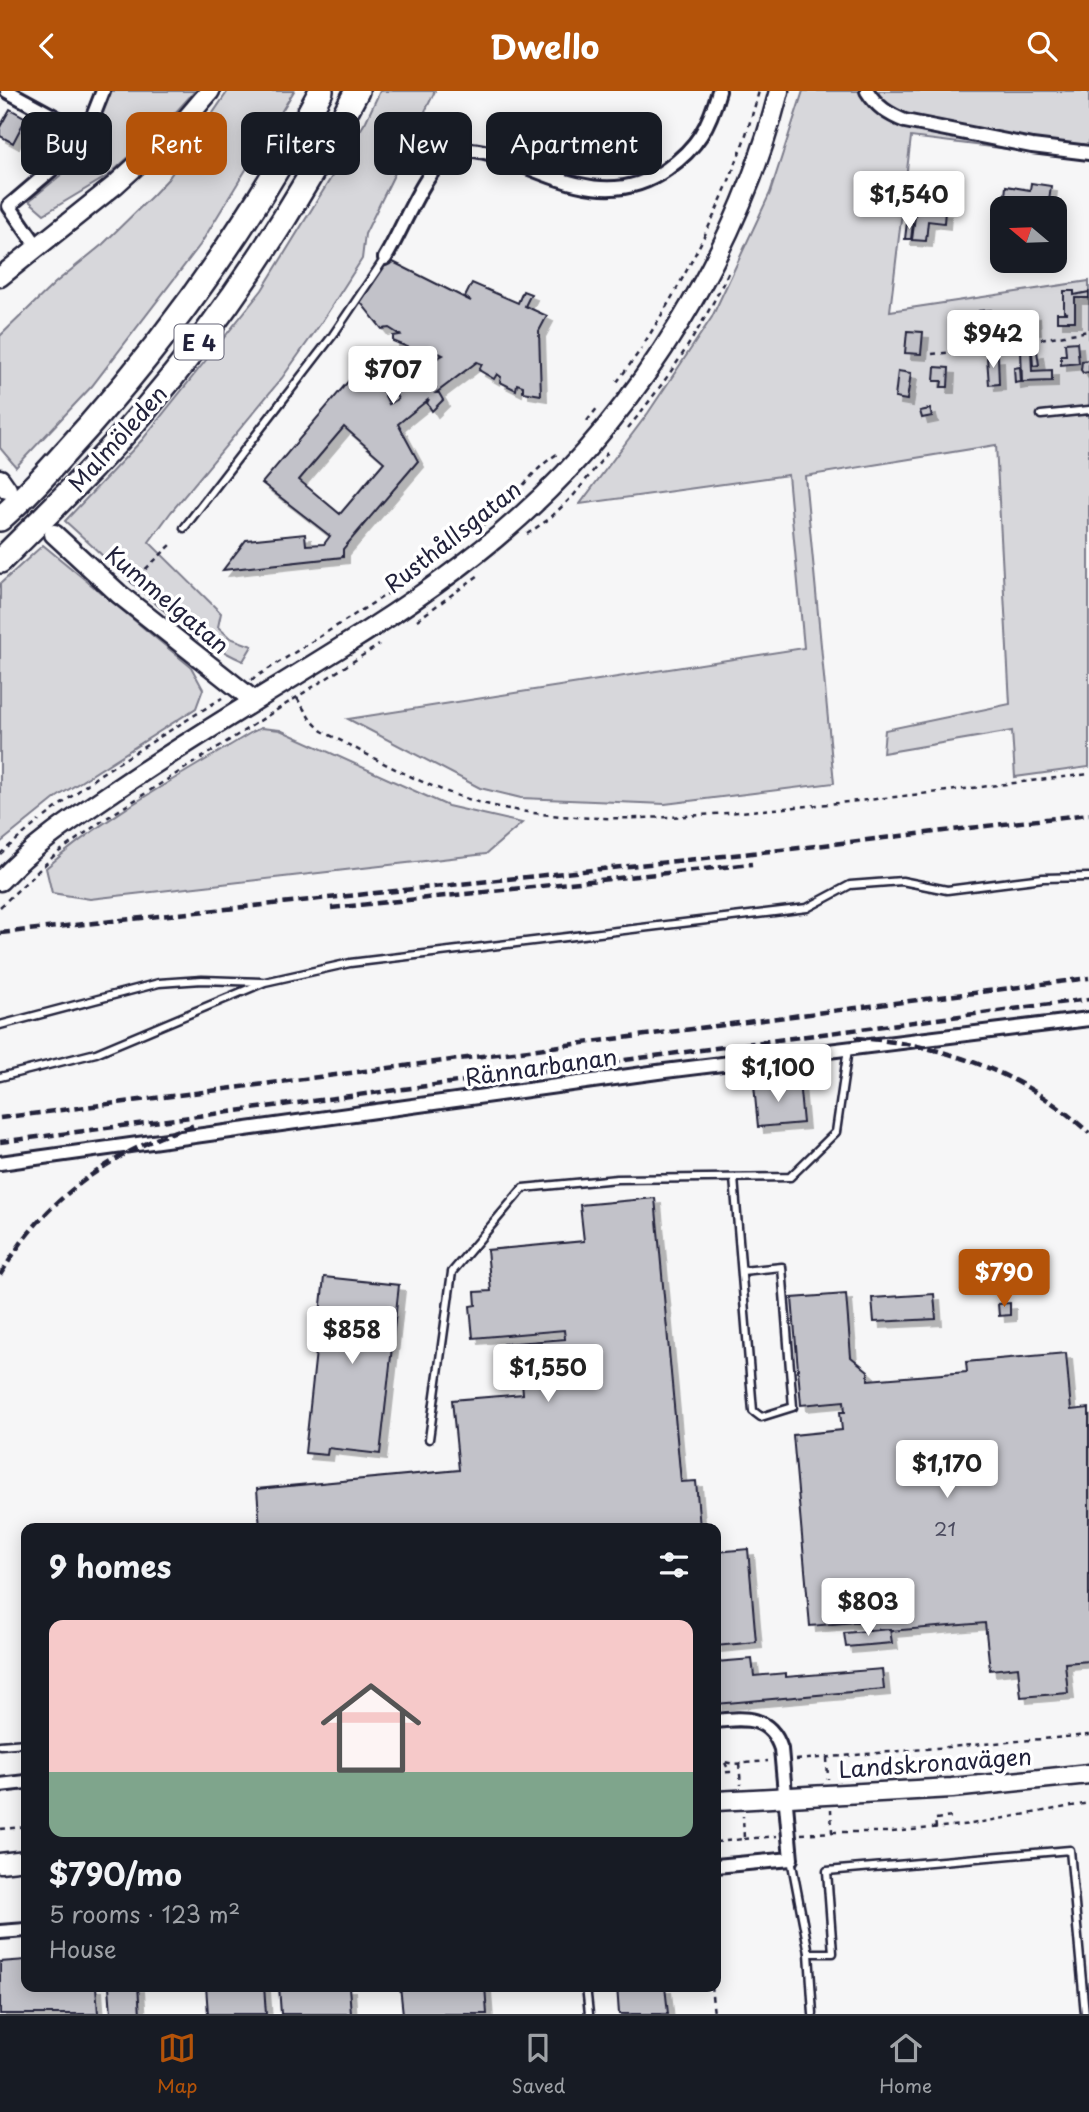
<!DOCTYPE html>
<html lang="en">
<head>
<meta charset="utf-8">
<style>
  body { margin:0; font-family:"Playpen Sans",sans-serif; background:#20242c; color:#f1f3f6; height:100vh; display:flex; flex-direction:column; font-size:26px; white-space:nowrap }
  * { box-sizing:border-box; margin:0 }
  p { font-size:23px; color:#9ea1a6 }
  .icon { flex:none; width:38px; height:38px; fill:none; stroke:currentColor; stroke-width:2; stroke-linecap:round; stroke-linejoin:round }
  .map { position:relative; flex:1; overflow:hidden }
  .sheet { position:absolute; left:21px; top:1432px; width:700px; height:469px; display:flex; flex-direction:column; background:#171b24; border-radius:14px; box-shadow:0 4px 18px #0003 }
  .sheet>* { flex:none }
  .top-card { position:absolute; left:21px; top:21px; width:700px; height:63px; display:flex; gap:14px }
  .needle { width:46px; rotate:289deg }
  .controls { position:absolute; left:990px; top:105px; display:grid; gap:14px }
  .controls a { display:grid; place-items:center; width:77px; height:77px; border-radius:14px; background:#171b24; box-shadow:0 4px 18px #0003; font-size:35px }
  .price { position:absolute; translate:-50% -60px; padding:0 16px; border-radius:7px; background:#fff; color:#222; font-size:23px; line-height:46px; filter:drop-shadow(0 2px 4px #0008) }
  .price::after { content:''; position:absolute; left:50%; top:42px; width:21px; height:16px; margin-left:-10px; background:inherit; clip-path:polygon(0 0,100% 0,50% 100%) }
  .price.current { background:#b45309; color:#fff }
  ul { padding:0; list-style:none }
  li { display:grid; align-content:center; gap:14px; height:371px; padding:0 28px }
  li span { display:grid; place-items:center; height:217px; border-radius:14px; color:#555 }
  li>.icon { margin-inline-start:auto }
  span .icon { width:126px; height:126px; fill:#fffc; stroke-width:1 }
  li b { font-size:30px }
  h2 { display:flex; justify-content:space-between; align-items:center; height:84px; padding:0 28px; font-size:30px }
  .tag { padding:0 24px; border-radius:14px; background:#171b24; box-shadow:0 4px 18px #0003; font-size:24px; line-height:63px }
  .tag.current { background:#b45309; color:#fff }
  header { display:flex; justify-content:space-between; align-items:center; height:91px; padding:0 28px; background:#b45309; color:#fff; font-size:32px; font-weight:700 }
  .dock { display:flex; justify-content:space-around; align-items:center; height:98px; border-top:2px solid #363941; background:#171b24; font-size:19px; color:#9ea1a6 }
  .dock a { display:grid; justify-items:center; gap:4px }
  .dock .current { color:#b45309 }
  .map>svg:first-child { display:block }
  .green { fill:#d7d7db; stroke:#7c7c8b; stroke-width:2 }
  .building { fill:#c2c2c9; stroke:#22223b; stroke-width:2; fill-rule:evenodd; filter:url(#shadow) }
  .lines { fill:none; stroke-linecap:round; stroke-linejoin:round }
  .lane-casing { stroke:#22223b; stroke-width:11 }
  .street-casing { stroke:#22223b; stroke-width:18 }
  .secondary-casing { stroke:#22223b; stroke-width:23 }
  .highway-casing { stroke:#22223b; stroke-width:28 }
  .path { stroke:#22223b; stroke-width:2.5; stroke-dasharray:5 5; stroke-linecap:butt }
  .lane { stroke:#fff; stroke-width:6 }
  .street { stroke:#fff; stroke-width:12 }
  .secondary { stroke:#fff; stroke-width:18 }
  .highway { stroke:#fff; stroke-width:23 }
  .rail { stroke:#22223b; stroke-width:4.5; stroke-dasharray:10 5; stroke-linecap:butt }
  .labels { text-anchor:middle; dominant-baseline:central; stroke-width:7; stroke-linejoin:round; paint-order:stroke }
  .number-label { font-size:19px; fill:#4a4a5e }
  .shield { fill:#fff; stroke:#646476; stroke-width:2 }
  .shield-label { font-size:21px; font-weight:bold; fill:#22223b }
  .street-label { font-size:23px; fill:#22223b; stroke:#fff }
</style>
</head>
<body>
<header><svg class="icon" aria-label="back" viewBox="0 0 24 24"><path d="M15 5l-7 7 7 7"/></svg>Dwello<svg class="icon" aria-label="search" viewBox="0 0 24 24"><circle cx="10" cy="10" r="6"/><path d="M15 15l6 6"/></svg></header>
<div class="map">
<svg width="1089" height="1923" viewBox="0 0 1089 1923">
  <defs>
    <filter id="shadow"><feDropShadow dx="6" dy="6" stdDeviation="0" flood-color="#0004"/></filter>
  </defs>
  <rect width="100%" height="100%" fill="#f6f6f7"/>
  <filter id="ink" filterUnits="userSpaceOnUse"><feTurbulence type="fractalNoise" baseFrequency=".0143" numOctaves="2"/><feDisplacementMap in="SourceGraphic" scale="14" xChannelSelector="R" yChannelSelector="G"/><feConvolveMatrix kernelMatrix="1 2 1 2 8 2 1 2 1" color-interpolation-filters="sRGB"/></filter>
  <g filter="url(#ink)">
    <g class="green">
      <path d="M109 0H195L165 33 109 84 44 123 29 110 73 74 102 21Z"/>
      <path d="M228 0H294L200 154 92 295 16 376 0 357V245L55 192 103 153 153 104 168 88Z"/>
      <path d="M380 0H435L365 143 362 168 321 232 282 287 171 421 149 451 221 522 218 536 230 547 252 555 243 570C175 540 120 479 65 430L142 349 262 199 366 30Z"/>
      <path d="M803 0H1089V68L911 46 890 220 1089 190V676L1015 686 1012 640 883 662 885 639 1010 613 996 354 805 385 834 692 665 713 521 707 480 697 348 628 804 557 788 384 580 413 648 322 712 226 770 102Z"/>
      <path d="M43 454 191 576 203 598 196 617 57 706 0 752V493Z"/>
      <path d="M261 637 280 639 448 715 522 732 486 763 90 808 52 802 46 777C106 724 184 683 252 641Z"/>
    </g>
    <g class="building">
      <path d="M10 18 26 27 13 52 0 45V36Z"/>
      <path d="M1031 92 1051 95 1048 117H1018L1019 114 1000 113 1001 105H1005L1006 95 1030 99Z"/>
      <path d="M916 117 945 120 944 132 928 130 926 150 912 149Z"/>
      <path d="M907 131 913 132 911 148H905Z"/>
      <path d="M385 167 471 210 465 206 472 192 518 212 523 200 531 203 525 215 547 225 539 240 541 304 523 301V295L517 293 516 299 500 291 501 286 497 283 494 288 479 279 482 273 477 271 436 302H439L443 309 432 320 427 312 429 308 398 333 418 370 343 458V466L223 479 246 449 305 443 306 454 324 453 330 445 262 392 367 268 389 313 398 308 390 292 443 264 439 262 431 266 393 250V245L400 244 389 237 382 238 354 203ZM344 336 384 371 340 423 299 389Z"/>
      <path d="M1064 200H1074V204L1089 201V207H1075V230H1057V222H1068L1064 221Z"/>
      <path d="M991 219 993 248 977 249 979 220Z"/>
      <path d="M1034 222 1035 238 1029 239 1027 223Z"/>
      <path d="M907 240 923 241 921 263 905 262Z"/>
      <path d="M1077 251 1079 272 1061 274V264H1066L1065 252Z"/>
      <path d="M1021 257H1031L1032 280 1052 279V290L1022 291Z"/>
      <path d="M1037 260 1039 274 1033 275 1032 261Z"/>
      <path d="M998 265 999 293 989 294 987 266Z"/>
      <path d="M1089 269V281L1083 282 1081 279 1082 270Z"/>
      <path d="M935 276 949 277 948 296H941L942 290H934Z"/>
      <path d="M1020 276 1021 291 1015 292 1014 277Z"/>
      <path d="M898 280 911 282 907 309 895 307Z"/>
      <path d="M930 318 932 325 922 327 920 320Z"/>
      <path d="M799 990 803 1032 758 1036 754 994Z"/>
      <path d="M655 1107 681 1391 696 1390 700 1437H260L257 1398 459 1379 452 1309 523 1303 522 1291 568 1287 567 1271 505 1277 503 1253 565 1248 564 1239 473 1247 470 1215 476 1214 475 1201 491 1200 487 1159 584 1150 580 1114Z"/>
      <path d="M324 1186 399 1194 380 1363 328 1357 327 1364 305 1362Z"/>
      <path d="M846 1203 851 1266 868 1280V1289L967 1281 966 1271 1066 1262 1071 1319 1089 1317V1570L1065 1572 1068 1602 1021 1606 1018 1576 990 1579 985 1532 890 1540V1538L869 1539 868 1530 810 1535 793 1344 842 1339 840 1321H845L844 1310 801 1314 792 1207Z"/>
      <path d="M934 1203 936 1228 874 1231 872 1207Z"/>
      <path d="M1010 1212V1224L999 1225 998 1213Z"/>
      <path d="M748 1458 756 1551 716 1555V1461Z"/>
      <path d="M890 1538 892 1552 846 1556 844 1542Z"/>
      <path d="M752 1568 754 1585 786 1582V1586L882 1578 884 1598 716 1613V1571Z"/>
      <path d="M26 1869V1895H96L98 1923H0V1871Z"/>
      <path d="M109 1895H138L140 1923H111Z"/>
      <path d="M206 1895H264L266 1923H208Z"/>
      <path d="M279 1895H349L351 1923H281Z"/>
      <path d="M400 1895H485L487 1923H403Z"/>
      <path d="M617 1895H665L668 1923H619Z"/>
    </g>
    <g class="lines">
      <g class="lane-casing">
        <g id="lane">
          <path d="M1041 324 1089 319"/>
          <path d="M184 437 333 244 385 167"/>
          <path d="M0 934 159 892 202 889 262 891"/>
          <path d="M0 986 96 962 265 891 350 872 807 817 850 794 902 790 947 799 1043 787 1089 786"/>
          <path d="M734 1087 753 1320 761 1326 793 1316 782 1176 742 1180"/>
          <path d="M429 1348 452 1181 523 1097 617 1088 790 1086 836 1041 848 958"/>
          <path d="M0 1654 26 1652"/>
          <path d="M791 1768 809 1862 813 1923"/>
          <path d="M809 1862H833L827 1780 1070 1759 1085 1923"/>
          <path d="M586 1895 589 1923"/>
        </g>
      </g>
      <g class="street-casing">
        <g id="street">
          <path d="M7 0 86 43"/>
          <path d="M867 0C877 16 888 23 905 30L1032 55 1089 62"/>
          <path d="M37 155 9 115 50 80 86 43 103 0"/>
          <path d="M385 167C402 140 424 79 449 64 496 36 584 138 667 78 698 56 709 35 719 0"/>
          <path d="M0 1072 665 980 1089 928"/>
          <path d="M716 1630C745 1627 770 1624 781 1658L791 1768 716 1775"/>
          <path d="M0 1694 26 1691"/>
          <path d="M0 1841 26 1839"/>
        </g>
      </g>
      <g class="secondary-casing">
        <g id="secondary">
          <path d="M0 186 115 94 181 34 210 0"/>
          <path d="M0 388 7 398"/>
          <path d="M54 443 119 503 253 609"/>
          <path d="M0 790C34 753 76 726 117 698 190 648 265 604 340 557 403 518 465 476 520 426 641 317 739 158 779 0"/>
          <path d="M716 1710 952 1697 1089 1683"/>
          <path d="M0 1772 26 1769"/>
        </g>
      </g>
      <g class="highway-casing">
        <g id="highway">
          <path d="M0 428C32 400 60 367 88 336 179 233 257 121 321 0"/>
          <path d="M0 470C49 421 99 373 144 320 227 223 298 113 357 0"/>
        </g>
      </g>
      <g class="path">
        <path d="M645 251C694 173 735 90 759 0"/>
        <path d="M932 263 967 260 1089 240"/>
        <path d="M617 291 642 257"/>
        <path d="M587 330 598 316"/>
        <path d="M628 337C667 290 702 237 728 182"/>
        <path d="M473 442C487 430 503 418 515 404 529 387 541 373 560 361"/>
        <path d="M527 443 549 428 574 404 608 361"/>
        <path d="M131 492 174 451"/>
        <path d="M417 529 479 484"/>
        <path d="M251 589 411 488 465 449"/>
        <path d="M297 607 310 628 322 640C375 667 428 699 486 713 576 735 671 727 762 719 871 710 980 696 1089 683"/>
        <path d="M45 726 99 684 222 607"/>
        <path d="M0 763 39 730"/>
        <path d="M0 816 56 763 102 730 379 554"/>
        <path d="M827 1667 828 1688"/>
        <path d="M716 1669 734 1673 768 1670"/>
        <path d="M796 1669 1089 1644"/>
        <path d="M739 1673 741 1694"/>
        <path d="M716 1682 730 1681 725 1672"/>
        <path d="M936 1737 935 1728 953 1726"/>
        <path d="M0 1738 26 1736"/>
        <path d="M832 1741H892L971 1733 1089 1712"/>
        <path d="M801 1743 832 1741 831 1719"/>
        <path d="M744 1748 777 1745"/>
        <path d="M716 1751 744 1748 743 1725"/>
        <path d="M711 1895 714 1923"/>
      </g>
      <use href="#lane" class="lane"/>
      <use href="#street" class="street"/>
      <use href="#secondary" class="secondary"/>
      <use href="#highway" class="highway"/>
      <g class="rail">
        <path d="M331 817 752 773"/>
        <path d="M0 842 799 757 1089 723"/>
        <path d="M855 947C942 952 1025 982 1089 1042"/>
        <path d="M0 1027 1089 887"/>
        <path d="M0 1051 1089 908"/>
        <path d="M0 1184C8 1172 15 1160 24 1148 65 1094 130 1053 195 1034"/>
      </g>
    </g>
  </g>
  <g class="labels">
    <g class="number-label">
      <text x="945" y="1437">21</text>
    </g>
    <rect class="shield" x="174.5" y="233.5" width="49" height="35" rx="5"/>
    <g class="shield-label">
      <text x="199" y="251">E 4</text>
    </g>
    <g class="street-label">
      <text transform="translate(117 347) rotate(-48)">Malmöleden</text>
      <text transform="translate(452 445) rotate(-38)">Rusthållsgatan</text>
      <text transform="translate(168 508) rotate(40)">Kummelgatan</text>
      <text transform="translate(541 975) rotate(-8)">Rännarbanan</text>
      <text transform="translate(935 1671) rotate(-4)">Landskronavägen</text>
    </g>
  </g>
</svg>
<div class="controls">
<a><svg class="needle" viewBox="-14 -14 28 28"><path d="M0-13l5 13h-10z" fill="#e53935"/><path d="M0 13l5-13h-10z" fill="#9ea1a6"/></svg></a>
</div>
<b class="price" style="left:909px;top:140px">$1,540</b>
<b class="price" style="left:993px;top:279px">$942</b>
<b class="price" style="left:393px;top:315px">$707</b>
<b class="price" style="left:778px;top:1013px">$1,100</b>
<b class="price current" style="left:1004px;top:1218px">$790</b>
<b class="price" style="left:352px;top:1275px">$858</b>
<b class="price" style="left:548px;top:1313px">$1,550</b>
<b class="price" style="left:947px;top:1409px">$1,170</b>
<b class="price" style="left:868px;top:1547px">$803</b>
<div class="top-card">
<a class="tag">Buy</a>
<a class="tag current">Rent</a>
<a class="tag">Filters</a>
<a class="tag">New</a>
<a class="tag">Apartment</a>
</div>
<section class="sheet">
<h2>9 homes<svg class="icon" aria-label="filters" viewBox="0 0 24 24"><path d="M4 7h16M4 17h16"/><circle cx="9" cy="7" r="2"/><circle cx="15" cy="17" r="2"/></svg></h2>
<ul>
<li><span style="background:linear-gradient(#f6c9c9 70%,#7fa58c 0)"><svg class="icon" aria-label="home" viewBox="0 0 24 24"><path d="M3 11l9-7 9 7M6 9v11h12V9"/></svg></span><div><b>$790/mo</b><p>5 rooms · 123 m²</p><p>House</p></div></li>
</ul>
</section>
</div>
<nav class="dock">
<a class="current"><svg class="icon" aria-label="map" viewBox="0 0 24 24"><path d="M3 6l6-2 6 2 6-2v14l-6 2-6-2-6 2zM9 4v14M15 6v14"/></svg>Map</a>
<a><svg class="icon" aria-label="saved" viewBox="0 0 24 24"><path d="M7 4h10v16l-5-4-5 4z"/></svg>Saved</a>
<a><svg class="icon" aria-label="home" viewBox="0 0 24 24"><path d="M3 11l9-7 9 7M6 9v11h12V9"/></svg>Home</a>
</nav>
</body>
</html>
